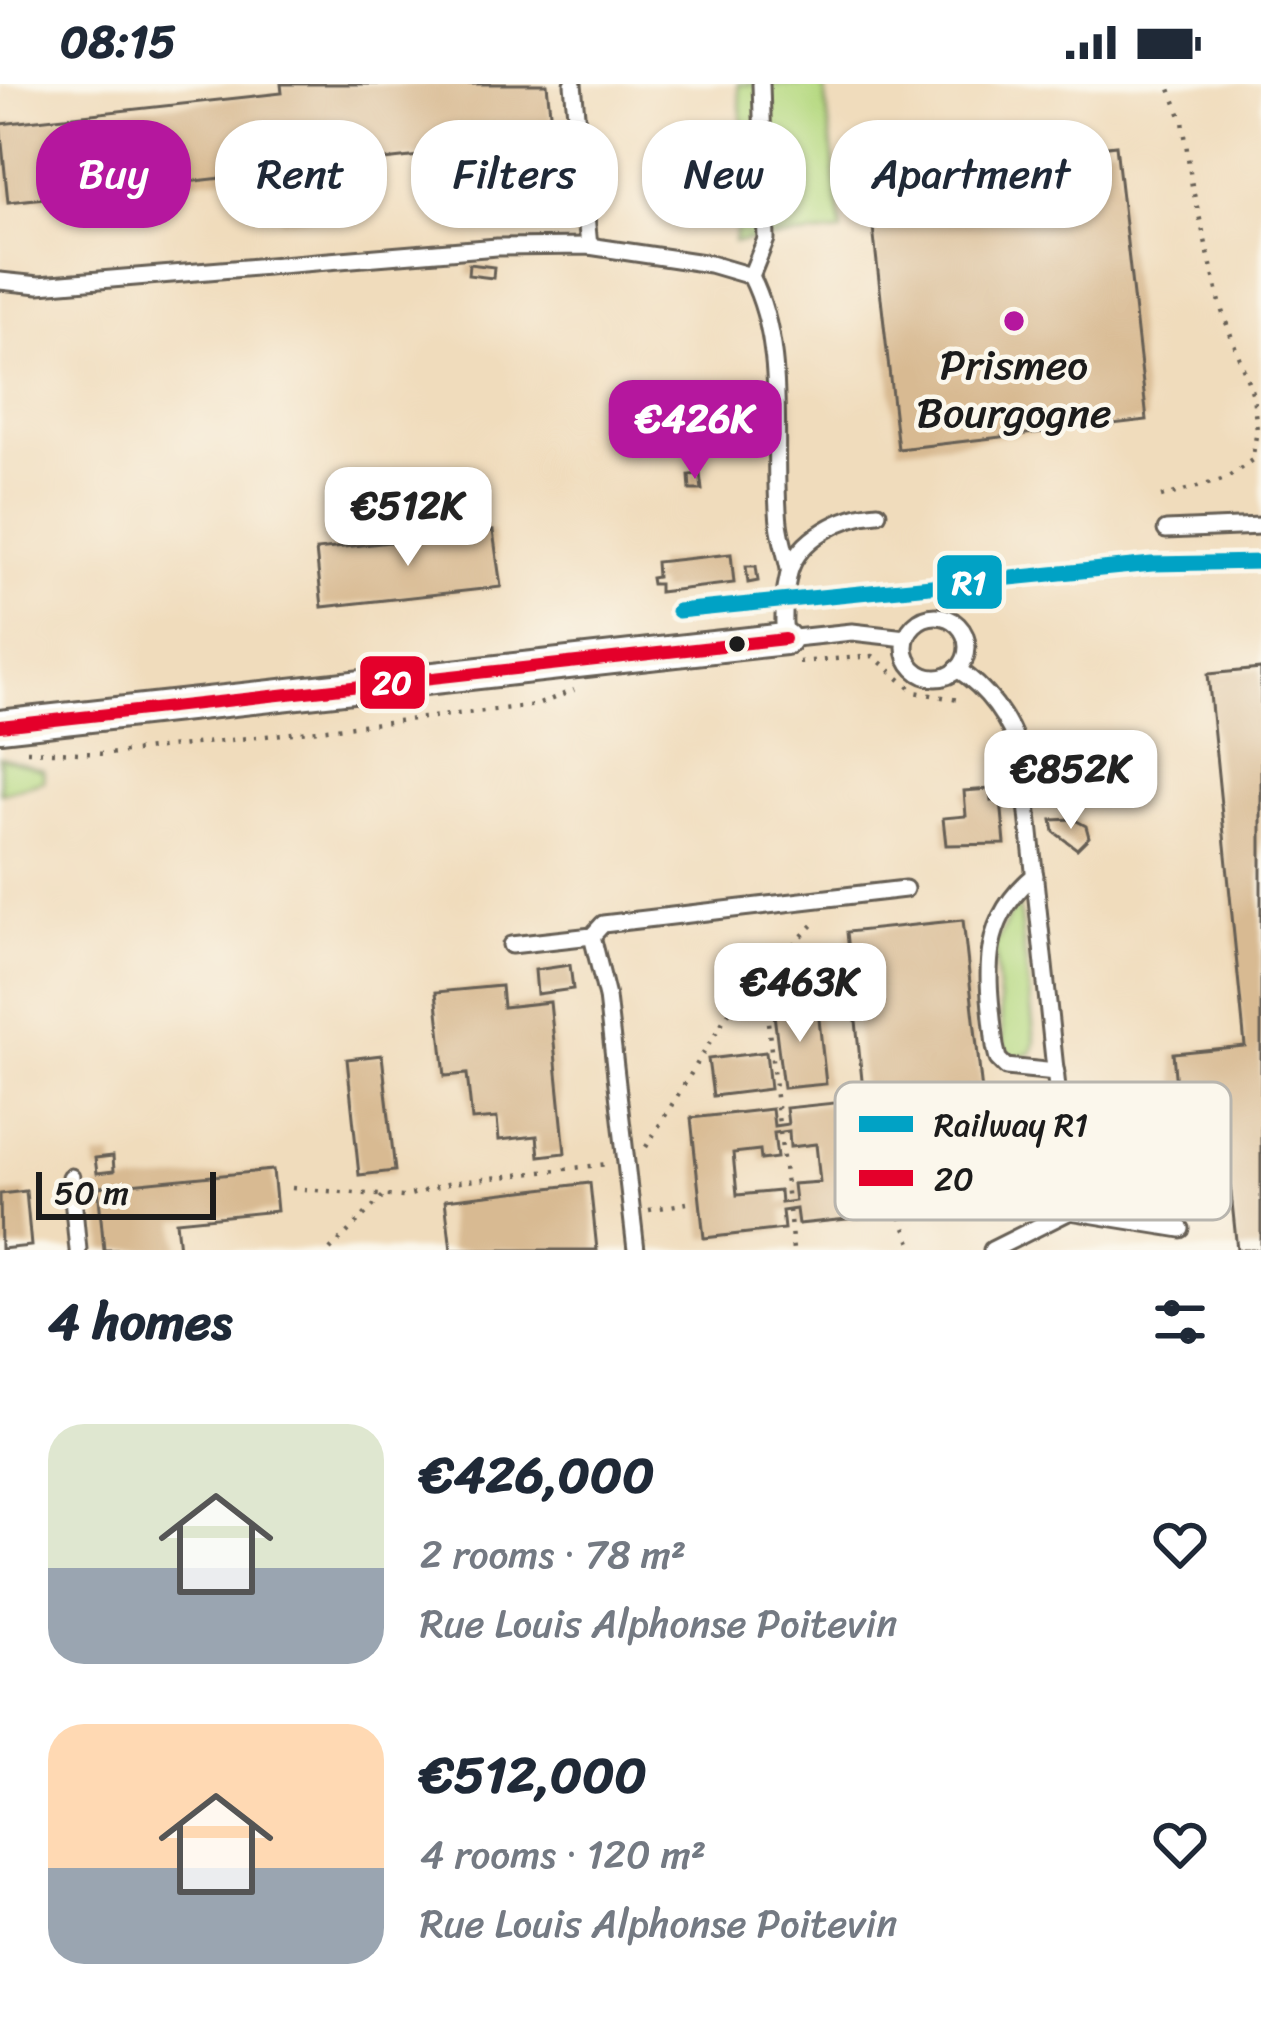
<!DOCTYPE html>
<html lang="en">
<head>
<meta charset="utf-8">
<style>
  body { margin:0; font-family:Sriracha,sans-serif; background:#f2f2f3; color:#1f2937; height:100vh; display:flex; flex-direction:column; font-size:45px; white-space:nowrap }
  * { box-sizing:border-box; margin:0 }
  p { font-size:39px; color:#747a83 }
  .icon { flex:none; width:66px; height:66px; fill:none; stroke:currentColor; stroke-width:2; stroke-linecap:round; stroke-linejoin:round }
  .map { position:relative; height:1166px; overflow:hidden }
  .panel { display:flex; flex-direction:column; background:#fff; flex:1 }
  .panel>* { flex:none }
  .top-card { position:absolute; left:36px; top:36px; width:1191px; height:108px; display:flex; gap:24px }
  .scale { position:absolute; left:36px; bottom:30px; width:180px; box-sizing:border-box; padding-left:12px; border:6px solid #1c1c1c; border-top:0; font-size:33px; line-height:42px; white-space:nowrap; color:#1c1c1c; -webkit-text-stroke:9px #fbf7ec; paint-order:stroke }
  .price { position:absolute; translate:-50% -102px; padding:0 27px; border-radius:24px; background:#fff; color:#222; font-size:39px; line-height:78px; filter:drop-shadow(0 3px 6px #0008) }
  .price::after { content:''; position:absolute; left:50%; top:72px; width:36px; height:27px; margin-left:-18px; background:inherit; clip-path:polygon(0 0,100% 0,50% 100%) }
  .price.on { background:#b5179e; color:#fff }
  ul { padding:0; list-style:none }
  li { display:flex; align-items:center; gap:36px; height:300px; padding:0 48px }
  li span { display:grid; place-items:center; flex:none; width:336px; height:240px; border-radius:36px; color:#555 }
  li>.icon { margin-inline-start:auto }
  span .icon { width:144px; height:144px; fill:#fffc; stroke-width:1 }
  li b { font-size:51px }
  h2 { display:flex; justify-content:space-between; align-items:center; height:144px; padding:0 48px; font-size:51px }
  .tag { padding:0 42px; border-radius:48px; background:#fff; box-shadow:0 3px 9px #0004; font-size:42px; line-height:108px }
  .tag.on { background:#b5179e; color:#fff }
  .status { display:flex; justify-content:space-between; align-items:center; height:84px; padding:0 60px; background:#fff; direction:ltr }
  .status svg { height:33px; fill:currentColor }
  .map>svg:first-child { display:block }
  .green { fill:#b6d981; stroke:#697a4e; stroke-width:3 }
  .building { fill:#d8ba92; fill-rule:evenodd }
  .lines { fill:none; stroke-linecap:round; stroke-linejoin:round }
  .service-casing { stroke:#665f54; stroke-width:21 }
  .minor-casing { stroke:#665f54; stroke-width:36 }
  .path { stroke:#665f54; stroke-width:4.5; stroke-dasharray:3 9; stroke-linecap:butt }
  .service { stroke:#fff; stroke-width:15 }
  .minor { stroke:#fff; stroke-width:30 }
  .bus-1-casing { stroke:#fbf7ec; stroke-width:21 }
  .bus-1 { stroke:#e4002b; stroke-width:12 }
  .rail-1-casing { stroke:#fbf7ec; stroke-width:24 }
  .rail-1 { stroke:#01a2c5; stroke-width:15 }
  .poi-dot { fill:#b5179e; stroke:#fbf7ec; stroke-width:4.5 }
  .bus-dot { fill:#1c1c1c; stroke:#fbf7ec; stroke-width:4.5 }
  .labels { text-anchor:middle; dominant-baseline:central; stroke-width:9; stroke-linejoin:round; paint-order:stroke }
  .poi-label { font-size:42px; fill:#1c1c1c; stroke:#fbf7ec }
  .key { fill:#fbf7ec; stroke:#b8b5ae; stroke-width:3 }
  .key-label { font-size:33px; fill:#1c1c1c }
  .line-badge { stroke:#fbf7ec; stroke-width:4.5 }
  .badge-label { font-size:33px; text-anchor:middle; font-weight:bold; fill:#fff }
</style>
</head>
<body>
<div class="status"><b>08:15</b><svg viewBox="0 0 49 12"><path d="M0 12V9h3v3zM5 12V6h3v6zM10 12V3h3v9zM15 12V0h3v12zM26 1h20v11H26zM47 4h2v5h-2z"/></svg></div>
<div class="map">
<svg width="1261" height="1166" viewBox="0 0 1261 1166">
  <rect width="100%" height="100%" fill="#fbf7ec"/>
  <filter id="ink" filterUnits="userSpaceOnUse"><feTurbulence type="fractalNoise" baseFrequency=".00833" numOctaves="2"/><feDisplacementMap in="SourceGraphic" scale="24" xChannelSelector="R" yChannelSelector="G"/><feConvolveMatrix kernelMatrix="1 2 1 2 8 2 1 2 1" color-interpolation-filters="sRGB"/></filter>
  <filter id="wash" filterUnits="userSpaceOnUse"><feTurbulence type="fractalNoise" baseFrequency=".004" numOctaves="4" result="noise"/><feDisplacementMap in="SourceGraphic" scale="48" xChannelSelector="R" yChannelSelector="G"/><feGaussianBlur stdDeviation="2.7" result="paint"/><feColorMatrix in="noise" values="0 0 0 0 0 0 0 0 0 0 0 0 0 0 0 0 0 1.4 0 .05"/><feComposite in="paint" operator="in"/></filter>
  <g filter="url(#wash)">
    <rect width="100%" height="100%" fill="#f0dcbc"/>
    <g class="green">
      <path d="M738 0H824L842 148 734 158 748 95Z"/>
      <path d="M0 673 43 686 44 697 0 709Z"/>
      <path d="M1018 815 1035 958 1032 969 1012 974 1004 963 994 863Z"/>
    </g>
    <g id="blocks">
      <g class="building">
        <path d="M281 0H547L553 57 348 80 355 118 342 120 343 127 319 130V133L281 137 276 88 8 118 0 40 282 9Z"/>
        <path d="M1116 61 1147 336 898 365 867 90Z"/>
        <path d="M469 180 494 183 493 194 468 191Z"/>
        <path d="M700 390 702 406H690L689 391Z"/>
        <path d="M493 447 501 503 322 523 316 466Z"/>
        <path d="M731 470 734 499 659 508V500H652L651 494 657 493 656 478Z"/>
        <path d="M746 482H756L758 497 748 499Z"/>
        <path d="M1261 585V1166H1237L1224 1042 1180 1047 1173 969 1245 962 1208 590Z"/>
        <path d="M990 705 991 717 1001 716 1005 760 946 761 943 734 966 732 964 707Z"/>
        <path d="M1073 735 1086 742 1089 753 1077 765 1054 748 1052 736Z"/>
        <path d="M963 836 986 1044 868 1057 877 1132 798 1140 796 1125 782 1127 784 1145 704 1154 691 1034 772 1025 774 1042 788 1040 786 1024 864 1016 847 848ZM789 1047 790 1063 816 1060 820 1098 793 1100 795 1117 781 1119 780 1107 737 1111 733 1069 760 1066 761 1076 777 1074 774 1049Z"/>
        <path d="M570 881 573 905 537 910 535 886Z"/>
        <path d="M501 902 503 923 550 918 565 1069 539 1072 537 1052 499 1056 497 1034 472 1036 467 990 445 992 436 908Z"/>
        <path d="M817 917 826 1000 783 1004 773 922Z"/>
        <path d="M766 968 770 1005 713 1012 708 975Z"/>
        <path d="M382 971 395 1087 359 1091 347 975Z"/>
        <path d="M113 1072 114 1087 97 1089 95 1074Z"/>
        <path d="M273 1086 277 1127 176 1137 179 1166H104L98 1103Z"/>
        <path d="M590 1099 597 1166H451L445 1116Z"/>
        <path d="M26 1107 31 1162 1 1165 0 1110Z"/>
      </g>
    </g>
  </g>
  <g filter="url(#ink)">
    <use href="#blocks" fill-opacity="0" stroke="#665f54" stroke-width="3"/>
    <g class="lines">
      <g class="service-casing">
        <g id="service">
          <path d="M573 0 589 162"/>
          <path d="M751 192 766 155 761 0"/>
          <path d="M0 197 39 201 497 163 589 162 710 180 751 192C789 267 771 359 779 439 781 455 786 470 789 485"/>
          <path d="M878 429C845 431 798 454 789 489 784 509 783 535 785 555L852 548 906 554"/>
          <path d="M1166 446 1261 442"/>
          <circle cx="936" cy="563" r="31"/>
          <path d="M957 585C990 606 1010 637 1022 673L1070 1127 1181 1145"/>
          <path d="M1035 791C976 839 988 895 995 962L998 975 1006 983 1056 988"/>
          <path d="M592 852 607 913 636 1166"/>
          <path d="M511 861 592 852 603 840 905 805"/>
          <path d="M71 1093 78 1166"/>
          <path d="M992 1166 1070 1127"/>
        </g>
      </g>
      <g class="minor-casing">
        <path id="minor" d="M0 642 785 555"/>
      </g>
      <g class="path">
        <path d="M1161 413 1226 395 1252 376 1257 346 1253 311 1222 227 1192 102 1183 37 1168 0"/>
        <path d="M799 578 873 572 915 608 964 617"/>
        <path d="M27 667 108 670 537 621 574 606"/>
        <path d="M763 891 779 1041"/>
        <path d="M780 1048 788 1118"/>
        <path d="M888 1062 899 1129 914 1166"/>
        <path d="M646 1063 725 934 744 909 819 835"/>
        <path d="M292 1104 403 1113 451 1099 607 1080"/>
        <path d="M649 1126 687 1119"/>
        <path d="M789 1126 793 1166"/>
        <path d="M330 1166 383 1112"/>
      </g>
      <use href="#service" class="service"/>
      <use href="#minor" class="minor"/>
      <g class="bus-1-casing">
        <path id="bus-1" d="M0 642 785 555"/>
      </g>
      <use href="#bus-1" class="bus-1"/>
      <g class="rail-1-casing">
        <path id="rail-1" d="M678 527 1152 480 1261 478"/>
      </g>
      <use href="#rail-1" class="rail-1"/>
    </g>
  </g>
  <circle class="poi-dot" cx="1014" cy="237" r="12"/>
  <circle class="bus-dot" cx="737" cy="560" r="10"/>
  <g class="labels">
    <g class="poi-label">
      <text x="1014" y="281">Prismeo<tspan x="1014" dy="48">Bourgogne</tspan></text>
    </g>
  </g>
  <rect x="835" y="998" width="396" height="138" rx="18" class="key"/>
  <rect x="859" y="1032" width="54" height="16" fill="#01a2c5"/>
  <rect x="859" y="1086" width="54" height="16" fill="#e4002b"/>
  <g class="key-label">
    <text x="934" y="1052">Railway R1</text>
    <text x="934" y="1106">20</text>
  </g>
  <g class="line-badge">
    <rect x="935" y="469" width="69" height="58" rx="12" fill="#01a2c5"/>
    <rect x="358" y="570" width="69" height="57" rx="12" fill="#e4002b"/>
  </g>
  <g class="badge-label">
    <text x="969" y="510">R1</text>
    <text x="392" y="610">20</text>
  </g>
</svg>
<div class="scale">50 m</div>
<b class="price on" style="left:695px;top:398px">€426K</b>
<b class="price" style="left:408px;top:485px">€512K</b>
<b class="price" style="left:1071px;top:748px">€852K</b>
<b class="price" style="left:800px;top:961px">€463K</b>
<div class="top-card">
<a class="tag on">Buy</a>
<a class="tag">Rent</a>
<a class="tag">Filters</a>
<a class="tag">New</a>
<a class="tag">Apartment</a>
</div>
</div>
<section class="panel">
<h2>4 homes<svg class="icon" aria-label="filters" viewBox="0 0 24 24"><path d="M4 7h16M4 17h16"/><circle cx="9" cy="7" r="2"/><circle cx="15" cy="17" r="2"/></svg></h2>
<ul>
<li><span style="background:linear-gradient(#dfe7d0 60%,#9aa5b1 0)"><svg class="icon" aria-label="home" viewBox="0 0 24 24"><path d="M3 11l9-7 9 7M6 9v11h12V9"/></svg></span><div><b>€426,000</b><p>2 rooms · 78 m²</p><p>Rue Louis Alphonse Poitevin</p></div><svg class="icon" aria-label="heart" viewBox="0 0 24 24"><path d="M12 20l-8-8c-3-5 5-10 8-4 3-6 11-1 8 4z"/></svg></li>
<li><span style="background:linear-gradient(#ffd9b3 60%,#9aa5b1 0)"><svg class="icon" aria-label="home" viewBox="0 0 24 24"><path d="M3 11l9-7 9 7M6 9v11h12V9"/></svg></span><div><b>€512,000</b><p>4 rooms · 120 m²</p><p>Rue Louis Alphonse Poitevin</p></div><svg class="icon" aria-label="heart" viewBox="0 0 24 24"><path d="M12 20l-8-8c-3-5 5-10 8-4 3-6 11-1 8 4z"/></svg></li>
</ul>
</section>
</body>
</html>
